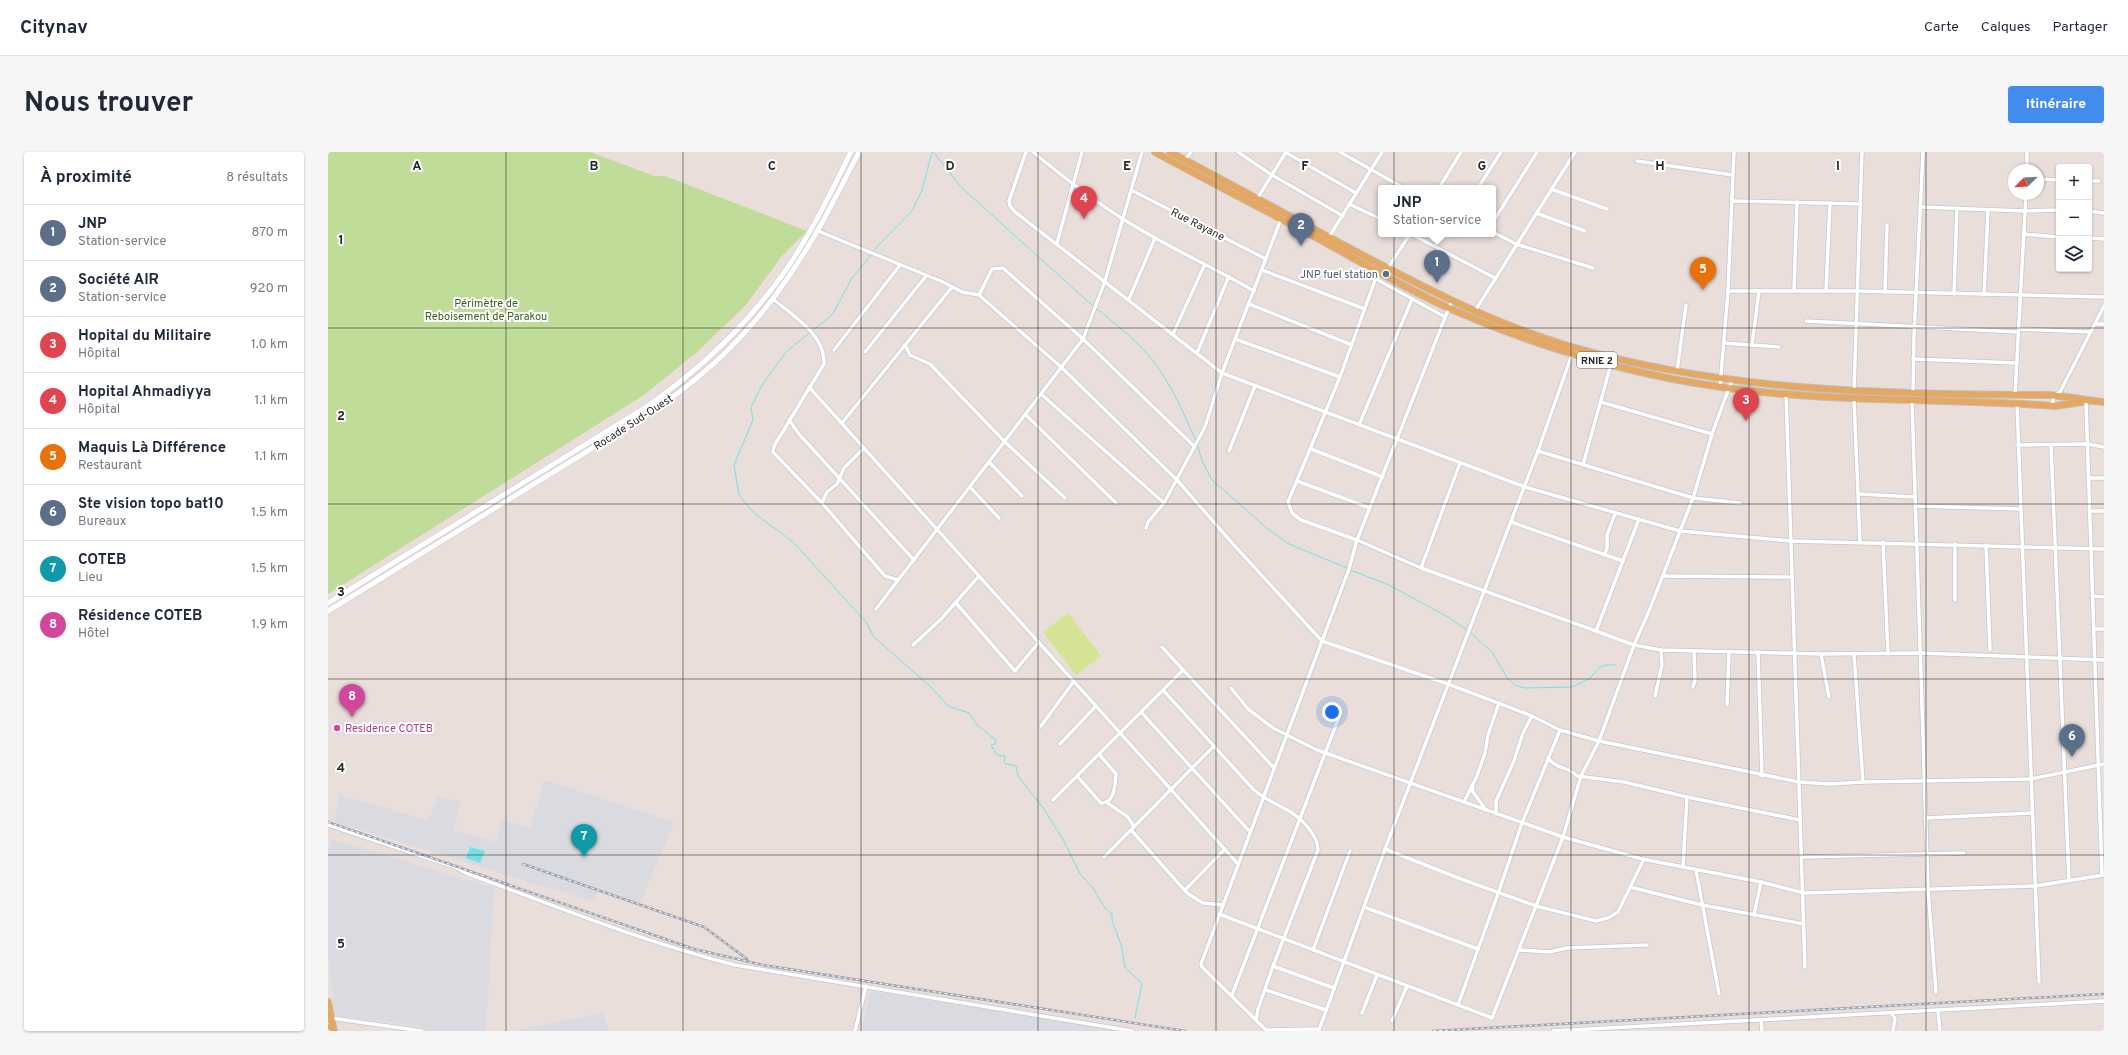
<!DOCTYPE html>
<html lang="fr">
<head>
<meta charset="utf-8">
<style>
  body { margin:0; font-family:Overpass,sans-serif; background:#f6f6f7; color:#1f2937 }
  .controls { position:absolute; right:12px; top:12px; display:grid; overflow:hidden; border-radius:4px; box-shadow:0 1px 3px #0004 }
  .controls button { width:36px; height:36px; display:grid; place-items:center; padding:0; border:0; border-bottom:1px solid #e0e1e3; background:#fff; color:#1f2937; font:20px sans-serif }
  .compass { position:absolute; left:1680px; top:12px; width:36px; height:36px; border-radius:50%; background:#fff; box-shadow:0 1px 3px #0004; rotate:246deg }
  .you { position:absolute; left:1004px; top:560px; width:14px; height:14px; margin:-10px; border:3px solid #fff; border-radius:50%; background:#1a73e8; box-shadow:0 0 0 6px #1a73e833 }
  .badge { display:grid; place-items:center; width:26px; height:26px; border-radius:50%; background:#428ced; color:#fff; font-size:13px; font-weight:700 }
  .pin { position:absolute; translate:-50% -33px; filter:drop-shadow(0 1px 2px #0008) }
  .pin::after { content:''; position:absolute; top:21px; width:14px; height:12px; background:inherit; clip-path:polygon(0 0,100% 0,50% 100%) }
  .popup { position:absolute; left:1050px; top:33px; width:118px; height:52px; box-sizing:border-box; display:grid; place-content:center; border-radius:4px; background:#fff; filter:drop-shadow(0 1px 3px #0005); font-size:13px; white-space:nowrap; color:#747a83 }
  .popup b { font-size:15px; color:#1f2937 }
  .popup::after { content:''; position:absolute; left:50%; top:100%; margin-left:-8px; border:8px solid transparent; border-top-color:#fff }
  .list { margin:0; padding:0; list-style:none }
  h2 { display:flex; justify-content:space-between; align-items:center; height:52px; margin:0; padding:0 16px; font-size:17px }
  h2 small { font-size:13px; font-weight:400; color:#747a83 }
  .list li { display:grid; grid-template-columns:26px 1fr auto; gap:12px; align-items:center; box-sizing:border-box; height:56px; padding:0 16px; border-top:1px solid #e0e1e3 }
  .list b { display:block; font-size:15px; white-space:nowrap }
  .list p { margin:0; font-size:13px; white-space:nowrap; color:#747a83 }
  .list em { font-size:13px; font-style:normal; color:#747a83 }
  .icon { flex:none; width:22px; height:22px; fill:none; stroke:currentColor; stroke-width:2; stroke-linecap:round; stroke-linejoin:round }
  .map { position:relative; flex:none; width:1776px; height:879px; overflow:hidden; border-radius:4px }
  header { display:flex; align-items:center; gap:24px; box-sizing:border-box; height:56px; padding:0 20px; background:#fff; border-bottom:1px solid #e0e1e3 }
  header strong { font-size:19px }
  nav { display:flex; gap:22px; margin-inline-start:auto; font-size:14px }
  .intro { display:flex; align-items:center; justify-content:space-between; box-sizing:border-box; height:96px; padding:0 24px }
  h1 { margin:0; font-size:28px }
  .button { padding:10px 18px; border-radius:4px; background:#428ced; color:#fff; font-size:14px; font-weight:700 }
  main { display:flex; gap:24px; padding:0 24px }
  aside { flex:1; background:#fff; border-radius:4px; box-shadow:0 1px 3px #0004 }
  .map>svg:first-child { display:block }
  .industrial { fill:#dadae1 }
  .green { fill:#c0dc99 }
  .pitch { fill:#d5e395 }
  .water { fill:#72e3e5 }
  .lines { fill:none; stroke-linecap:round; stroke-linejoin:round }
  .stream { stroke:#72e3e5; stroke-width:1 }
  .street-casing { stroke:#c2c8d0; stroke-width:5 }
  .secondary-casing { stroke:#c2c8d0; stroke-width:6 }
  .primary-casing { stroke:#bebebe; stroke-width:8 }
  .street { stroke:#fff; stroke-width:3.5 }
  .secondary { stroke:#fff; stroke-width:5 }
  .primary { stroke:#e6a761; stroke-width:6 }
  .rail-casing { stroke:#9da4b0; stroke-width:2.5 }
  .rail { stroke:#fff; stroke-width:1; stroke-dasharray:3; stroke-linecap:butt }
  .grid { fill:none; stroke:#272727; stroke-width:1; stroke-opacity:0.55 }
  .service-dot { fill:#5c6f8a; stroke:#fff; stroke-width:1.5 }
  .hotel-dot { fill:#d1479c; stroke:#fff; stroke-width:1.5 }
  .labels { text-anchor:middle; stroke-width:4; stroke-linejoin:round; paint-order:stroke }
  .shield { fill:#fff; stroke:#686868; stroke-width:1 }
  .shield-label { font-size:10px; font-weight:bold; fill:#272727 }
  .street-label { font-size:11px; fill:#272727; stroke:#fff }
  .service-label { font-size:11px; fill:#4e5e75; stroke:#fff; text-anchor:end }
  .park-label { font-size:11px; fill:#3a5e1d; stroke:#fff }
  .hotel-label { font-size:11px; fill:#b23c85; stroke:#fff; text-anchor:start }
  .grid-label { font-size:13px; text-anchor:middle; font-weight:bold; fill:#272727; stroke:#fff; stroke-width:4; stroke-linejoin:round; paint-order:stroke }
</style>
</head>
<body>
<header>
<strong>Citynav</strong>
<nav><a>Carte</a><a>Calques</a><a>Partager</a></nav>
</header>
<div class="intro"><h1>Nous trouver</h1><a class="button">Itinéraire</a></div>
<main>
<aside>
<h2>À proximité<small>8 résultats</small></h2>
<ul class="list">
<li><span class="badge" style="background:#5c6f8a">1</span><div><b>JNP</b><p>Station-service</p></div><em>870 m</em></li>
<li><span class="badge" style="background:#5c6f8a">2</span><div><b>Société AIR</b><p>Station-service</p></div><em>920 m</em></li>
<li><span class="badge" style="background:#e0444e">3</span><div><b>Hopital du Militaire</b><p>Hôpital</p></div><em>1.0 km</em></li>
<li><span class="badge" style="background:#e0444e">4</span><div><b>Hopital Ahmadiyya</b><p>Hôpital</p></div><em>1.1 km</em></li>
<li><span class="badge" style="background:#e8710a">5</span><div><b>Maquis Là Différence</b><p>Restaurant</p></div><em>1.1 km</em></li>
<li><span class="badge" style="background:#5c6f8a">6</span><div><b>Ste vision topo bat10</b><p>Bureaux</p></div><em>1.5 km</em></li>
<li><span class="badge" style="background:#0f9aa8">7</span><div><b>COTEB</b><p>Lieu</p></div><em>1.5 km</em></li>
<li><span class="badge" style="background:#d1479c">8</span><div><b>Résidence COTEB</b><p>Hôtel</p></div><em>1.9 km</em></li>
</ul>
</aside>
<div class="map">
<svg width="1776" height="879" viewBox="0 0 1776 879">
  <rect width="100%" height="100%" fill="#e9ded9"/>
  <!-- industrial -->
  <g class="industrial">
    <polygon points="216,628 346,670 312,752 270,737 266,750 7,670 11,643 100,668 111,644 132,650 126,678 168,690 174,668 202,676"/>
    <polygon points="4,687 166,736 158,879 98,879 97,875 7,863 0,803 0,700"/>
    <polygon points="543,839 788,878 788,879 533,879"/>
    <polygon points="274,861 282,879 184,879"/>
  </g>
  <!-- green -->
  <polygon class="green" points="0,0 262,0 326,24 337,24 479,79 454,104 417,154 369,200 316,243 0,442"/>
  <!-- pitch -->
  <polygon class="pitch" points="740,461 773,504 748,523 715,480"/>
  <!-- water -->
  <polygon class="water" points="142,695 157,699 152,711 138,706"/>
  <g class="lines">
    <!-- stream -->
    <g class="stream">
      <polyline points="605,0 634,36 765,154"/>
      <polyline points="544,100 584,59 594,38 604,0"/>
      <polyline points="543,103 524,126 504,163 459,199 434,233 423,255 425,268 406,313 411,343 425,360 465,390 538,470 546,485 604,536 620,554 641,561 649,573 668,588 667,592 663,593 669,603 677,604 676,611 688,614 690,624 716,657 736,689 752,722 765,736 777,756 784,762 784,768 794,796 797,816 814,831 807,866"/>
      <path d="M768,156C788,173 810,189 826,210C844,234 856,262 868,289"/>
      <polyline points="869,292 875,311 884,328 940,377 961,392 1019,416"/>
      <polyline points="1022,418 1059,432 1120,465 1139,478"/>
      <polyline points="1142,480 1164,500 1180,527 1187,533 1196,536 1244,535 1261,527 1272,515 1278,513 1288,513"/>
    </g>
    <defs>
      <g id="street">
        <polyline points="698,0 681,49 682,54 687,60 894,221 1197,335 1352,379 1463,389 1776,397"/>
        <path d="M705,0C734,24 763,47 795,67C837,94 883,114 926,139"/>
        <polyline points="910,0 944,23 1015,64"/>
        <polyline points="957,0 1028,41"/>
        <polyline points="1012,0 1076,36"/>
        <polyline points="857,8 863,0"/>
        <polyline points="1309,9 1405,23"/>
        <polyline points="1699,18 1699,0"/>
        <polyline points="1710,27 1731,28"/>
        <polyline points="1761,29 1771,29"/>
        <polyline points="1111,36 1133,0"/>
        <polyline points="1150,36 1173,0"/>
        <polyline points="1223,37 1279,57"/>
        <polyline points="803,38 938,107"/>
        <polyline points="929,47 958,0"/>
        <polyline points="1404,49 1533,52"/>
        <polyline points="1021,52 1053,67"/>
        <polyline points="1592,55 1697,59 1731,58"/>
        <polyline points="1761,59 1776,61"/>
        <polyline points="1208,61 1257,79"/>
        <polyline points="1165,70 1209,0"/>
        <polyline points="490,79 615,130 634,140 651,143 733,215 849,328 905,392 994,489 1120,532 1204,564 1232,578 1271,589 1471,630 1501,632 1535,630 1703,627 1776,612"/>
        <polyline points="1165,80 1188,92 1265,116"/>
        <polyline points="1083,82 1167,126"/>
        <polyline points="1695,82 1731,85"/>
        <polyline points="1001,85 1054,0"/>
        <polyline points="1761,86 1776,87"/>
        <polyline points="729,91 754,0"/>
        <polyline points="1060,116 1082,82"/>
        <polyline points="934,118 1037,157"/>
        <polyline points="1050,120 1012,225 960,350 964,361 973,368 1029,388 1093,416 1268,479"/>
        <polyline points="1048,127 1117,165"/>
        <polyline points="1400,139 1529,139 1776,145"/>
        <polyline points="1466,139 1469,50"/>
        <polyline points="1498,139 1502,51"/>
        <polyline points="1557,140 1559,73"/>
        <polyline points="1626,142 1629,56"/>
        <polyline points="651,143 664,117 675,116 755,187 866,294"/>
        <polyline points="1656,143 1660,58"/>
        <path d="M445,147C465,164 497,182 496,212L446,294L445,300L494,351L557,424L570,428"/>
        <polyline points="801,147 827,86"/>
        <polyline points="921,152 1024,193"/>
        <polyline points="1147,159 1247,0"/>
        <polyline points="1478,169 1690,180"/>
        <polyline points="1767,172 1776,172"/>
        <polyline points="1691,177 1763,180"/>
        <polyline points="845,182 877,112"/>
        <polyline points="907,187 1012,225"/>
        <polyline points="1396,191 1451,195"/>
        <polyline points="577,193 582,203 602,212 677,290 737,346"/>
        <polyline points="1424,193 1431,139"/>
        <polyline points="506,198 572,113"/>
        <polyline points="537,200 598,124"/>
        <polyline points="869,201 901,124"/>
        <polyline points="1585,207 1689,211"/>
        <polyline points="1349,219 1358,153"/>
        <polyline points="481,235 910,712"/>
        <polyline points="1392,235 1400,139 1406,0"/>
        <polyline points="1526,239 1534,0"/>
        <polyline points="1585,241 1586,183 1595,0"/>
        <polyline points="713,242 836,351"/>
        <polyline points="1458,242 1477,815"/>
        <polyline points="1687,243 1698,42"/>
        <polyline points="1526,247 1532,390"/>
        <polyline points="1584,249 1600,737 1608,840"/>
        <polyline points="1273,250 1384,282"/>
        <polyline points="1758,250 1774,723"/>
        <polyline points="1689,252 1711,830"/>
        <polyline points="1724,253 1726,244 1732,240 1776,154"/>
        <polyline points="698,263 788,351"/>
        <polyline points="461,268 471,282 586,408"/>
        <polyline points="514,271 624,135"/>
        <polyline points="1031,273 1084,147"/>
        <polyline points="1690,293 1759,292 1776,295"/>
        <polyline points="1723,293 1741,728"/>
        <polyline points="983,297 1055,325"/>
        <polyline points="901,299 927,234"/>
        <polyline points="1210,299 1365,346 1412,351"/>
        <polyline points="661,310 694,344"/>
        <polyline points="1255,313 1283,212"/>
        <polyline points="1760,326 1776,326"/>
        <polyline points="969,329 1042,356"/>
        <polyline points="642,335 671,366"/>
        <polyline points="1531,342 1587,345"/>
        <polyline points="494,351 499,340 509,332 516,316 536,296"/>
        <polyline points="1587,354 1693,357"/>
        <polyline points="1761,359 1776,359"/>
        <polyline points="1311,367 1268,479 1306,493 1333,498 1493,502 1592,501 1776,508"/>
        <polyline points="1183,370 1295,409"/>
        <polyline points="818,376 820,370 836,351 877,275 894,221 953,67"/>
        <polyline points="1555,390 1560,502"/>
        <polyline points="1627,392 1627,448"/>
        <polyline points="1658,393 1662,498"/>
        <polyline points="1276,403 1279,397 1279,383 1287,362"/>
        <polyline points="1093,416 1132,311"/>
        <polyline points="1335,424 1464,425"/>
        <polyline points="1764,444 1776,445"/>
        <polyline points="628,451 687,519 711,490"/>
        <polyline points="548,457 755,187 777,129 814,0"/>
        <polyline points="1766,477 1776,477"/>
        <polyline points="585,493 613,467 651,424"/>
        <polyline points="834,495 946,616"/>
        <polyline points="1430,500 1434,624"/>
        <polyline points="1493,502 1501,545"/>
        <polyline points="1526,502 1535,630"/>
        <polyline points="1365,535 1367,528 1366,499"/>
        <polyline points="903,536 920,557 945,576 989,598 1235,685 1314,707 1433,730 1476,741 1707,734 1776,723"/>
        <path d="M835,538L925,637C945,655 964,654 982,678C986,684 990,690 990,698L945,814L930,857L928,868"/>
        <polyline points="1327,544 1334,513 1333,498"/>
        <polyline points="1399,553 1401,500"/>
        <polyline points="813,560 922,680"/>
        <polyline points="713,574 746,529"/>
        <polyline points="732,592 768,554"/>
        <path d="M1220,606C1229,618 1240,614 1249,624L1296,630L1359,645L1472,668"/>
        <path d="M749,624L773,651C787,652 787,632 788,622L771,602"/>
        <polyline points="1144,633 1145,640 1158,658"/>
        <polyline points="725,648 855,518"/>
        <polyline points="778,650 800,665 806,675"/>
        <polyline points="1136,650 1149,624 1157,601 1160,583 1171,551"/>
        <polyline points="1168,662 1168,649 1186,609 1195,581 1204,564"/>
        <polyline points="1597,666 1704,661"/>
        <path d="M0,673L127,715L138,721C227,754 315,790 407,813L804,879"/>
        <polyline points="803,678 859,741 875,751 895,753"/>
        <polyline points="1057,697 1133,727 1208,754 1268,769 1280,766 1290,760 1316,707"/>
        <polyline points="776,705 886,594"/>
        <polyline points="1474,705 1636,701"/>
        <polyline points="1355,715 1359,645"/>
        <polyline points="1368,718 1391,842"/>
        <polyline points="1302,735 1374,753 1476,772"/>
        <polyline points="857,738 897,697"/>
        <polyline points="1036,755 1150,797"/>
        <polyline points="891,762 1164,866 1235,685 1253,624 1271,589 1306,493 1321,459 1365,346 1385,279 1404,228"/>
        <polyline points="1426,763 1433,730"/>
        <polyline points="985,798 1022,699"/>
        <polyline points="1191,798 1221,800 1239,796 1319,793"/>
        <polyline points="945,814 1006,836"/>
        <polyline points="938,838 998,858"/>
        <polyline points="904,843 1013,560"/>
        <polyline points="1130,853 1171,739 1194,671 1232,578"/>
        <polyline points="1610,858 1612,879"/>
        <polyline points="1034,861 1049,823"/>
        <polyline points="1563,861 1567,866 1565,879"/>
        <polyline points="3,866 94,879"/>
        <polyline points="1433,868 1434,879"/>
        <polyline points="1064,869 1079,834"/>
        <polyline points="991,877 938,878 874,815 873,812 1021,417 1029,388 1124,148"/>
        <polyline points="991,878 1057,697 1210,299 1244,202"/>
        <polyline points="527,879 538,834"/>
        <polyline points="1225,879 1776,849"/>
      </g>
      <g id="secondary">
        <path d="M0,451L315,257C368,221 415,177 453,125C481,86 502,42 523,0"/>
        <path d="M0,459L318,263C373,228 422,181 459,127C487,87 509,43 531,0"/>
      </g>
      <g id="primary">
        <path d="M827,0C884,31 943,61 1000,92C1040,114 1080,138 1123,157C1208,194 1300,222 1393,235C1504,251 1616,246 1727,254L1754,250"/>
        <path d="M842,0C902,32 961,64 1021,96C1091,133 1161,170 1237,193C1395,240 1554,242 1717,243C1737,243 1756,249 1776,250"/>
        <polyline points="0,850 6,879"/>
        <polyline points="0,876 1,879"/>
      </g>
    </defs>
    <!-- street casing -->
    <use href="#street" class="street-casing"/>
    <!-- secondary casing -->
    <use href="#secondary" class="secondary-casing"/>
    <!-- primary casing -->
    <use href="#primary" class="primary-casing"/>
    <!-- street -->
    <use href="#street" class="street"/>
    <!-- secondary -->
    <use href="#secondary" class="secondary"/>
    <!-- primary -->
    <use href="#primary" class="primary"/>
    <defs>
      <g id="rail">
        <polyline points="0,670 366,797 435,813 857,879"/>
        <polyline points="195,712 376,775 419,807"/>
        <polyline points="1105,879 1776,842"/>
      </g>
    </defs>
    <!-- rail casing -->
    <use href="#rail" class="rail-casing"/>
    <!-- rail -->
    <use href="#rail" class="rail"/>
  </g>
  <!-- grid -->
  <path class="grid" d="M178,0V879M355,0V879M533,0V879M710,0V879M888,0V879M1066,0V879M1243,0V879M1421,0V879M1598,0V879M0,176H1776M0,352H1776M0,527H1776M0,703H1776"/>
  <!-- markers -->
  <circle class="service-dot" cx="1058" cy="122" r="4"/>
  <circle class="hotel-dot" cx="9" cy="576" r="4"/>
  <g class="labels">
    <!-- shield labels -->
    <rect class="shield" x="1249" y="200" width="40" height="16" rx="3"/>
    <g class="shield-label">
      <text x="1269" y="212">RNIE 2</text>
    </g>
    <!-- street labels -->
    <g class="street-label">
      <text transform="translate(870 72) rotate(27)" y="4">Rue Rayane</text>
      <text transform="translate(305 270) rotate(-33)" y="4">Rocade Sud-Ouest</text>
    </g>
    <!-- service labels -->
    <g class="service-label">
      <text x="1050" y="126">JNP fuel station</text>
    </g>
    <!-- park labels -->
    <g class="park-label">
      <text x="158" y="155">Périmètre de<tspan x="158" dy="13">Reboisement de Parakou</tspan></text>
    </g>
    <!-- hotel labels -->
    <g class="hotel-label">
      <text x="17" y="580">Residence COTEB</text>
    </g>
  </g>
  <g class="grid-label">
    <text x="89" y="18">A</text>
    <text x="266" y="18">B</text>
    <text x="444" y="18">C</text>
    <text x="622" y="18">D</text>
    <text x="799" y="18">E</text>
    <text x="977" y="18">F</text>
    <text x="1154" y="18">G</text>
    <text x="1332" y="18">H</text>
    <text x="1510" y="18">I</text>
    <text x="13" y="92">1</text>
    <text x="13" y="268">2</text>
    <text x="13" y="444">3</text>
    <text x="13" y="620">4</text>
    <text x="13" y="796">5</text>
  </g>
</svg>
<div class="controls">
<button>+</button>
<button>−</button>
<button><svg class="icon" aria-label="layers" viewBox="0 0 24 24"><path d="M12 4l9 5-9 5-9-5zM3 14l9 5 9-5"/></svg></button>
</div>
<svg class="compass" viewBox="-18 -18 36 36"><path d="M0-13l5 13h-10z" fill="#e53935"/><path d="M0 13l5-13h-10z" fill="#747a83"/></svg>
<div class="you"></div>
<div class="pin badge" style="left:1109px;top:131px;background:#5c6f8a">1</div>
<div class="popup"><b>JNP</b>Station-service</div>
<div class="pin badge" style="left:973px;top:94px;background:#5c6f8a">2</div>
<div class="pin badge" style="left:1418px;top:269px;background:#e0444e">3</div>
<div class="pin badge" style="left:756px;top:67px;background:#e0444e">4</div>
<div class="pin badge" style="left:1375px;top:138px;background:#e8710a">5</div>
<div class="pin badge" style="left:1744px;top:605px;background:#5c6f8a">6</div>
<div class="pin badge" style="left:256px;top:705px;background:#0f9aa8">7</div>
<div class="pin badge" style="left:24px;top:565px;background:#d1479c">8</div>
</div>
</main>
</body>
</html>
